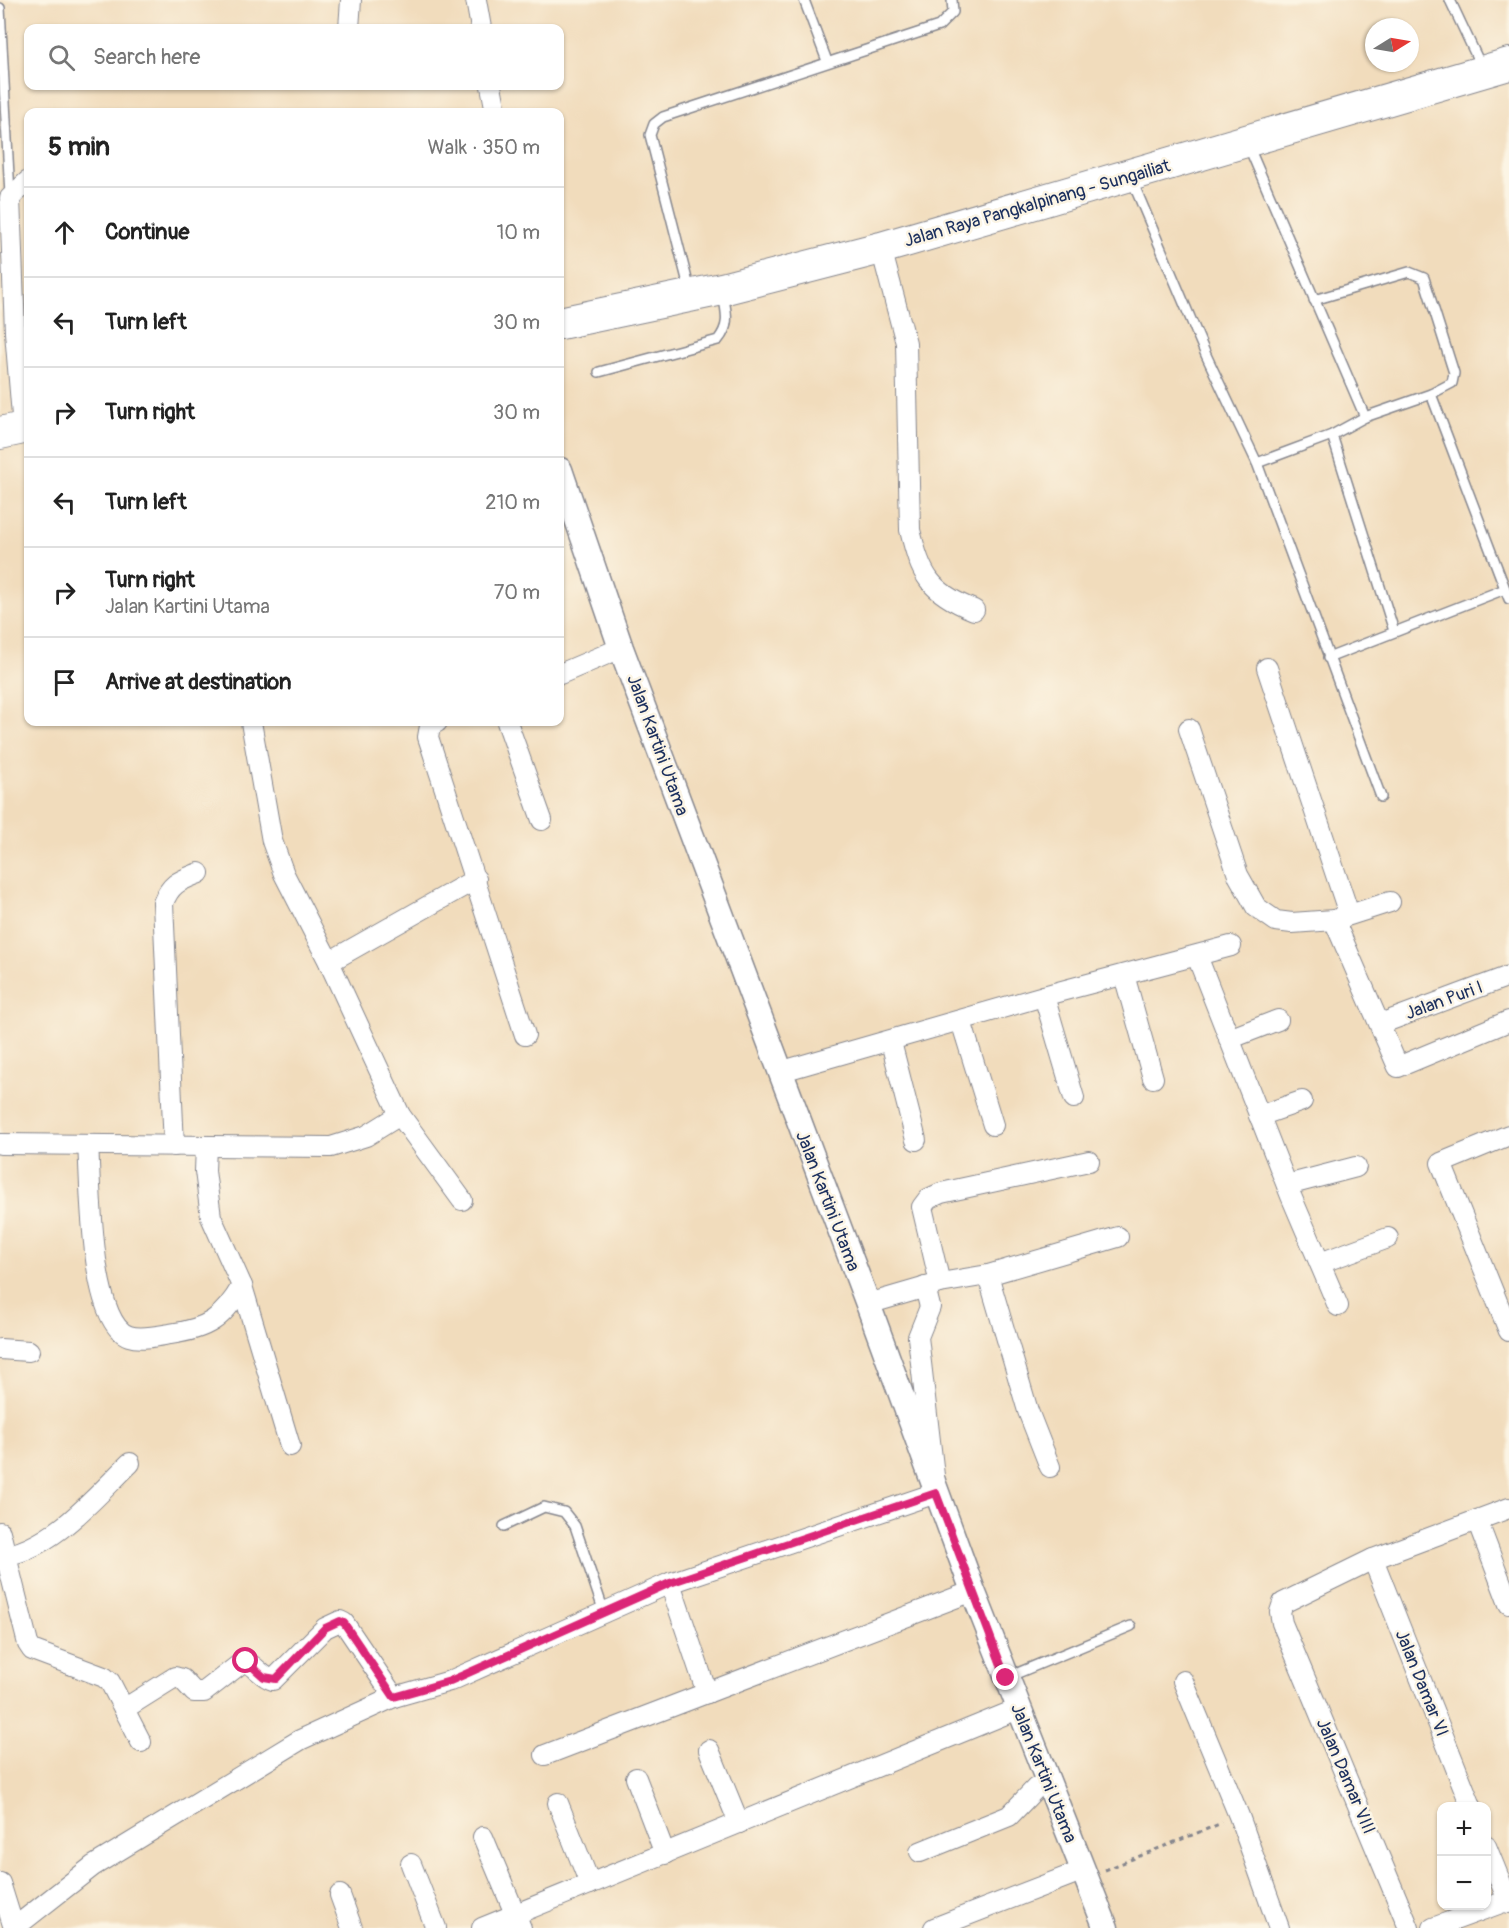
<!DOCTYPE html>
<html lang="en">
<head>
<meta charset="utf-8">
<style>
  body { margin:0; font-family:Pangolin,sans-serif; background:#f2f2f2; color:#222 }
  .controls { position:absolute; right:18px; bottom:18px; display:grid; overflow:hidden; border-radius:12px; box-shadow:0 2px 4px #0004 }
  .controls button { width:54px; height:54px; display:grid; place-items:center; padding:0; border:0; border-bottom:2px solid #e0e0e0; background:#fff; color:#222; font:30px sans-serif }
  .compass { position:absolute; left:1365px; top:18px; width:54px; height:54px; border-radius:50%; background:#fff; box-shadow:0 2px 4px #0004; rotate:79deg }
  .stop { position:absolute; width:18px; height:18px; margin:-14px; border:4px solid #db2777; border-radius:50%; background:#fff }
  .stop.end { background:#db2777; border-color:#fff; box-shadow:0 2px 6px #0008 }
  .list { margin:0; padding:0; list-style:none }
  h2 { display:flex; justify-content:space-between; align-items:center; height:78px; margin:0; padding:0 24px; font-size:26px }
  h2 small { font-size:20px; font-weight:400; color:#767676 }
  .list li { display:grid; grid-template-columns:39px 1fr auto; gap:18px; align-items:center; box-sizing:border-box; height:90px; padding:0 24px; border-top:2px solid #e0e0e0 }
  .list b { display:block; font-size:22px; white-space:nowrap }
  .list p { margin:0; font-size:20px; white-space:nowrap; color:#767676 }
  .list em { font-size:20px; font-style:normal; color:#767676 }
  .icon { flex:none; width:33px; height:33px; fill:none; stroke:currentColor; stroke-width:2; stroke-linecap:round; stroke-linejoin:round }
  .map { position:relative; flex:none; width:1509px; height:1928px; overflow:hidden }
  .search { position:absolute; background:#fff; box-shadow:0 2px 4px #0004; left:24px; top:24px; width:540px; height:66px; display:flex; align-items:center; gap:15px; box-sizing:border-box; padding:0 21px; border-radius:12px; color:#767676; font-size:22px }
  .panel { position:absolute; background:#fff; box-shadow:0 2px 4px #0004; left:24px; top:108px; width:540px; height:618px; border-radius:12px }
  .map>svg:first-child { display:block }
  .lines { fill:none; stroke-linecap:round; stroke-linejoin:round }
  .service-casing { stroke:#86868d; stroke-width:12 }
  .minor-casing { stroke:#86868d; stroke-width:22 }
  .tertiary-casing { stroke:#86868d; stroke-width:27 }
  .trunk-casing { stroke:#86868d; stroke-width:34 }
  .path { stroke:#86868d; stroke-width:3; stroke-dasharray:4.5 4.5; stroke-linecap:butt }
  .service { stroke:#fff; stroke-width:9 }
  .minor { stroke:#fff; stroke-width:20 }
  .tertiary { stroke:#fff; stroke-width:24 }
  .trunk { stroke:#fff; stroke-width:32 }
  .route { stroke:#db2777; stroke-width:8 }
  .labels { text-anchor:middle; stroke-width:5; stroke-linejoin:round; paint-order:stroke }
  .street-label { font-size:18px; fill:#1b2f5e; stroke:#fcf5e5 }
</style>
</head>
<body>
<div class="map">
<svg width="1509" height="1928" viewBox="0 0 1509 1928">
  <rect width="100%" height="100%" fill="#fcf5e5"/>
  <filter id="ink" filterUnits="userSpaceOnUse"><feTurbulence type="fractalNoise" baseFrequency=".0167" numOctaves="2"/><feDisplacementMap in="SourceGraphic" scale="12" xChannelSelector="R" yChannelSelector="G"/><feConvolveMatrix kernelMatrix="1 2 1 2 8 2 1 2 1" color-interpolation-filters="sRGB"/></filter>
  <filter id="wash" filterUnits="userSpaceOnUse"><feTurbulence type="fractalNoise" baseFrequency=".008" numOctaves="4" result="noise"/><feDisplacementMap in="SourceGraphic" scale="24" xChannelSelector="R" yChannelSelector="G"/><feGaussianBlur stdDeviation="1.35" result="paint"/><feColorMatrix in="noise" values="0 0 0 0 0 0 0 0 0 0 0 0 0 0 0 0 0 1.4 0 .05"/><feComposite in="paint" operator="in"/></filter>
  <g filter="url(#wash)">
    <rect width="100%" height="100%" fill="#f1dcbc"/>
  </g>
  <g filter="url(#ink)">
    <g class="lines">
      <defs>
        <g id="service">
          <polyline points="804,0 827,61"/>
          <polyline points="1450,0 1481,66"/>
          <polyline points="0,8 10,195"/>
          <polyline points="1131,178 1206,355 1257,463 1332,435 1365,417 1248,145"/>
          <polyline points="690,291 650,135 654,124 663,117 939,26 953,12 952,0"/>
          <polyline points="1314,300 1409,272 1424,278 1454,373 1452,383 1431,394 1365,417"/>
          <path d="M599,372L718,340C731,324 726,312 723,294"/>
          <polyline points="1431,394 1509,599"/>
          <polyline points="1332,435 1394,631"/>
          <polyline points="1257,463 1381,797"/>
          <polyline points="1328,658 1505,589"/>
          <polyline points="504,1526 544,1507 564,1512 575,1526 604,1612"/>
          <polyline points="1008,1677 1131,1626"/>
        </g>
        <g id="minor">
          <polyline points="476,0 481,28"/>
          <polyline points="349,28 351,0"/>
          <polyline points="491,86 496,112"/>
          <path d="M881,248L906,343L910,530C921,575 929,592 974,610"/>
          <polyline points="23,428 15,332 10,198 28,181"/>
          <polyline points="1267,668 1349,914"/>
          <polyline points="560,674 621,648"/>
          <polyline points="251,722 272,841 284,874 329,962 400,1115 462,1200"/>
          <polyline points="437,722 430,726 428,737 525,1035"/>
          <polyline points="507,722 542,820"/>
          <polyline points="1189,729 1238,875 1256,907 1276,921 1292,923 1334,920 1390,902"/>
          <polyline points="1334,920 1398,1067 1509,1021"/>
          <polyline points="1197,956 1291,1196 1338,1306"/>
          <polyline points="329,962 476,879"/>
          <polyline points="1124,975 1153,1078"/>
          <polyline points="1044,996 1074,1098"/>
          <polyline points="961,1021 993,1125"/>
          <polyline points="1380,1024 1509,976"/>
          <polyline points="1229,1039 1278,1020"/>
          <polyline points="891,1042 916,1140"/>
          <polyline points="779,1072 1054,993 1231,946"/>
          <polyline points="1259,1116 1302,1101"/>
          <polyline points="1509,1135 1441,1163 1509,1331"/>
          <polyline points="0,1144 331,1147 366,1136 400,1115"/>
          <path d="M88,1145C91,1181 89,1323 129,1336C141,1340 158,1336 170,1334C207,1329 223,1319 242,1286"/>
          <path d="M174,1146L163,903C171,883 179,881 199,873"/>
          <polyline points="206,1146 205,1171 211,1217 242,1286 290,1446"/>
          <polyline points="1287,1185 1356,1167"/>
          <polyline points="1320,1263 1388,1238"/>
          <polyline points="988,1275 1028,1411 1050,1467"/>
          <polyline points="940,1283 988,1275 1118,1237"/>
          <polyline points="868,1304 940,1283 922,1207 928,1199 941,1193 1089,1161"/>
          <polyline points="0,1349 29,1351"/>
          <polyline points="1477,1520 1509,1604"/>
          <polyline points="0,1532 28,1644 32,1650 104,1677 110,1682 141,1742"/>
          <path d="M0,1556C50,1552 96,1496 130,1463"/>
          <polyline points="1373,1559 1471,1806"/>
          <polyline points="670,1583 707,1693"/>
          <polyline points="1183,1681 1239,1816 1279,1928"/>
          <path d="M124,1709L175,1677L182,1679L194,1692H204L244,1661C255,1664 261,1677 273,1680L325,1628L340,1621L344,1623L394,1697"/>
          <polyline points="709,1750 739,1823"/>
          <polyline points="545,1755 973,1591"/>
          <polyline points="636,1778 665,1854"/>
          <polyline points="558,1803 590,1884"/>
          <polyline points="483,1837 521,1928"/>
          <polyline points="1486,1846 1509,1903"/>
          <polyline points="920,1852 1009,1816 1036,1788 1047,1782"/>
          <polyline points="411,1864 436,1928"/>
          <polyline points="0,1883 14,1928"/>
          <polyline points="340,1895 352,1928"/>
          <polyline points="14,1928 93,1866 300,1740 394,1697 450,1681 670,1583 936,1493 918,1337 930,1307 925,1287"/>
          <polyline points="482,1928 1018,1709"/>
          <polyline points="934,1928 1084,1870"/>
          <polyline points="1409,1928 1282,1623 1280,1612 1283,1603 1373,1559 1509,1508"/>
          <polyline points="1433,1928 1509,1900"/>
        </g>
        <polyline id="tertiary" points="560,470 621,648 868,1304 973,1591 1106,1928"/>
        <g id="trunk">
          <polyline points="560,323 722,289 881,248 1509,64"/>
          <polyline points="0,433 28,427"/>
        </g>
      </defs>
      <!-- service casing -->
      <use href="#service" class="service-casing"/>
      <!-- minor casing -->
      <use href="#minor" class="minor-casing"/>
      <!-- tertiary casing -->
      <use href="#tertiary" class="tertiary-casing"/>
      <!-- trunk casing -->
      <use href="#trunk" class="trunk-casing"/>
      <!-- path -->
      <polyline class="path" points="1105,1870 1222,1823"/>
      <!-- service -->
      <use href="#service" class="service"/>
      <!-- minor -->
      <use href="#minor" class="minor"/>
      <!-- tertiary -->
      <use href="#tertiary" class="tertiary"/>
      <!-- trunk -->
      <use href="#trunk" class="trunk"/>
    </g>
  </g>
  <g class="lines" filter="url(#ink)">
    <!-- route -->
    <polyline class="route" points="246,1661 264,1677 276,1679 325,1628 340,1621 344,1623 394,1697 450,1681 670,1583 936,1493 1006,1678"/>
  </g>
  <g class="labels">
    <!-- street labels -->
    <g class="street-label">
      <text transform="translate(1037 203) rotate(-16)" y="6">Jalan Raya Pangkalpinang - Sungailiat</text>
      <text transform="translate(658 745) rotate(70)" y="6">Jalan Kartini Utama</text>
      <text transform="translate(1444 1000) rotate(-20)" y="6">Jalan Puri I</text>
      <text transform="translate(828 1201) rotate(69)" y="6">Jalan Kartini Utama</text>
      <text transform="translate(1422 1683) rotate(68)" y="6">Jalan Damar VI</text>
      <text transform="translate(1044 1773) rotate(68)" y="6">Jalan Kartini Utama</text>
      <text transform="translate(1346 1776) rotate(67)" y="6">Jalan Damar VIII</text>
    </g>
  </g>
</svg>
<div class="controls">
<button>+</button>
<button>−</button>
</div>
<svg class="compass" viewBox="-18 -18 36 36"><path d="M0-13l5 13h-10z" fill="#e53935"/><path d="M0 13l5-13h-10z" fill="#767676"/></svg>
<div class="stop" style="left:246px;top:1661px"></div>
<div class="stop end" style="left:1006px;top:1678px"></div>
<div class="search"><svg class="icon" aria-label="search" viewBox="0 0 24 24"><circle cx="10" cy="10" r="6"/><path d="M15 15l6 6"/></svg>Search here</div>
<section class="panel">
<h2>5 min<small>Walk · 350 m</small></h2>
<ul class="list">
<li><svg class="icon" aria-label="ahead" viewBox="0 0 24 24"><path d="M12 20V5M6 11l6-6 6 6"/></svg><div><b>Continue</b></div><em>10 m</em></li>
<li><svg class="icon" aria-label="left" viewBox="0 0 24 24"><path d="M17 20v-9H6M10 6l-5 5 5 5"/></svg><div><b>Turn left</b></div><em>30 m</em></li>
<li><svg class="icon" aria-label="right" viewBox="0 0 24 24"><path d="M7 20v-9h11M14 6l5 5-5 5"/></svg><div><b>Turn right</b></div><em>30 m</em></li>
<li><svg class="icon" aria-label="left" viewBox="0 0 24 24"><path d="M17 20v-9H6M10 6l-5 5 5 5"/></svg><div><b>Turn left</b></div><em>210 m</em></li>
<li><svg class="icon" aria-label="right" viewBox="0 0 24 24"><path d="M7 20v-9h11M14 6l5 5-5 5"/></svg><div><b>Turn right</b><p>Jalan Kartini Utama</p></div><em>70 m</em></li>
<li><svg class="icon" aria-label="arrive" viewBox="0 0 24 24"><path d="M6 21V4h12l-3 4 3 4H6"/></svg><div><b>Arrive at destination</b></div></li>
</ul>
</section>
</div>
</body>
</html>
